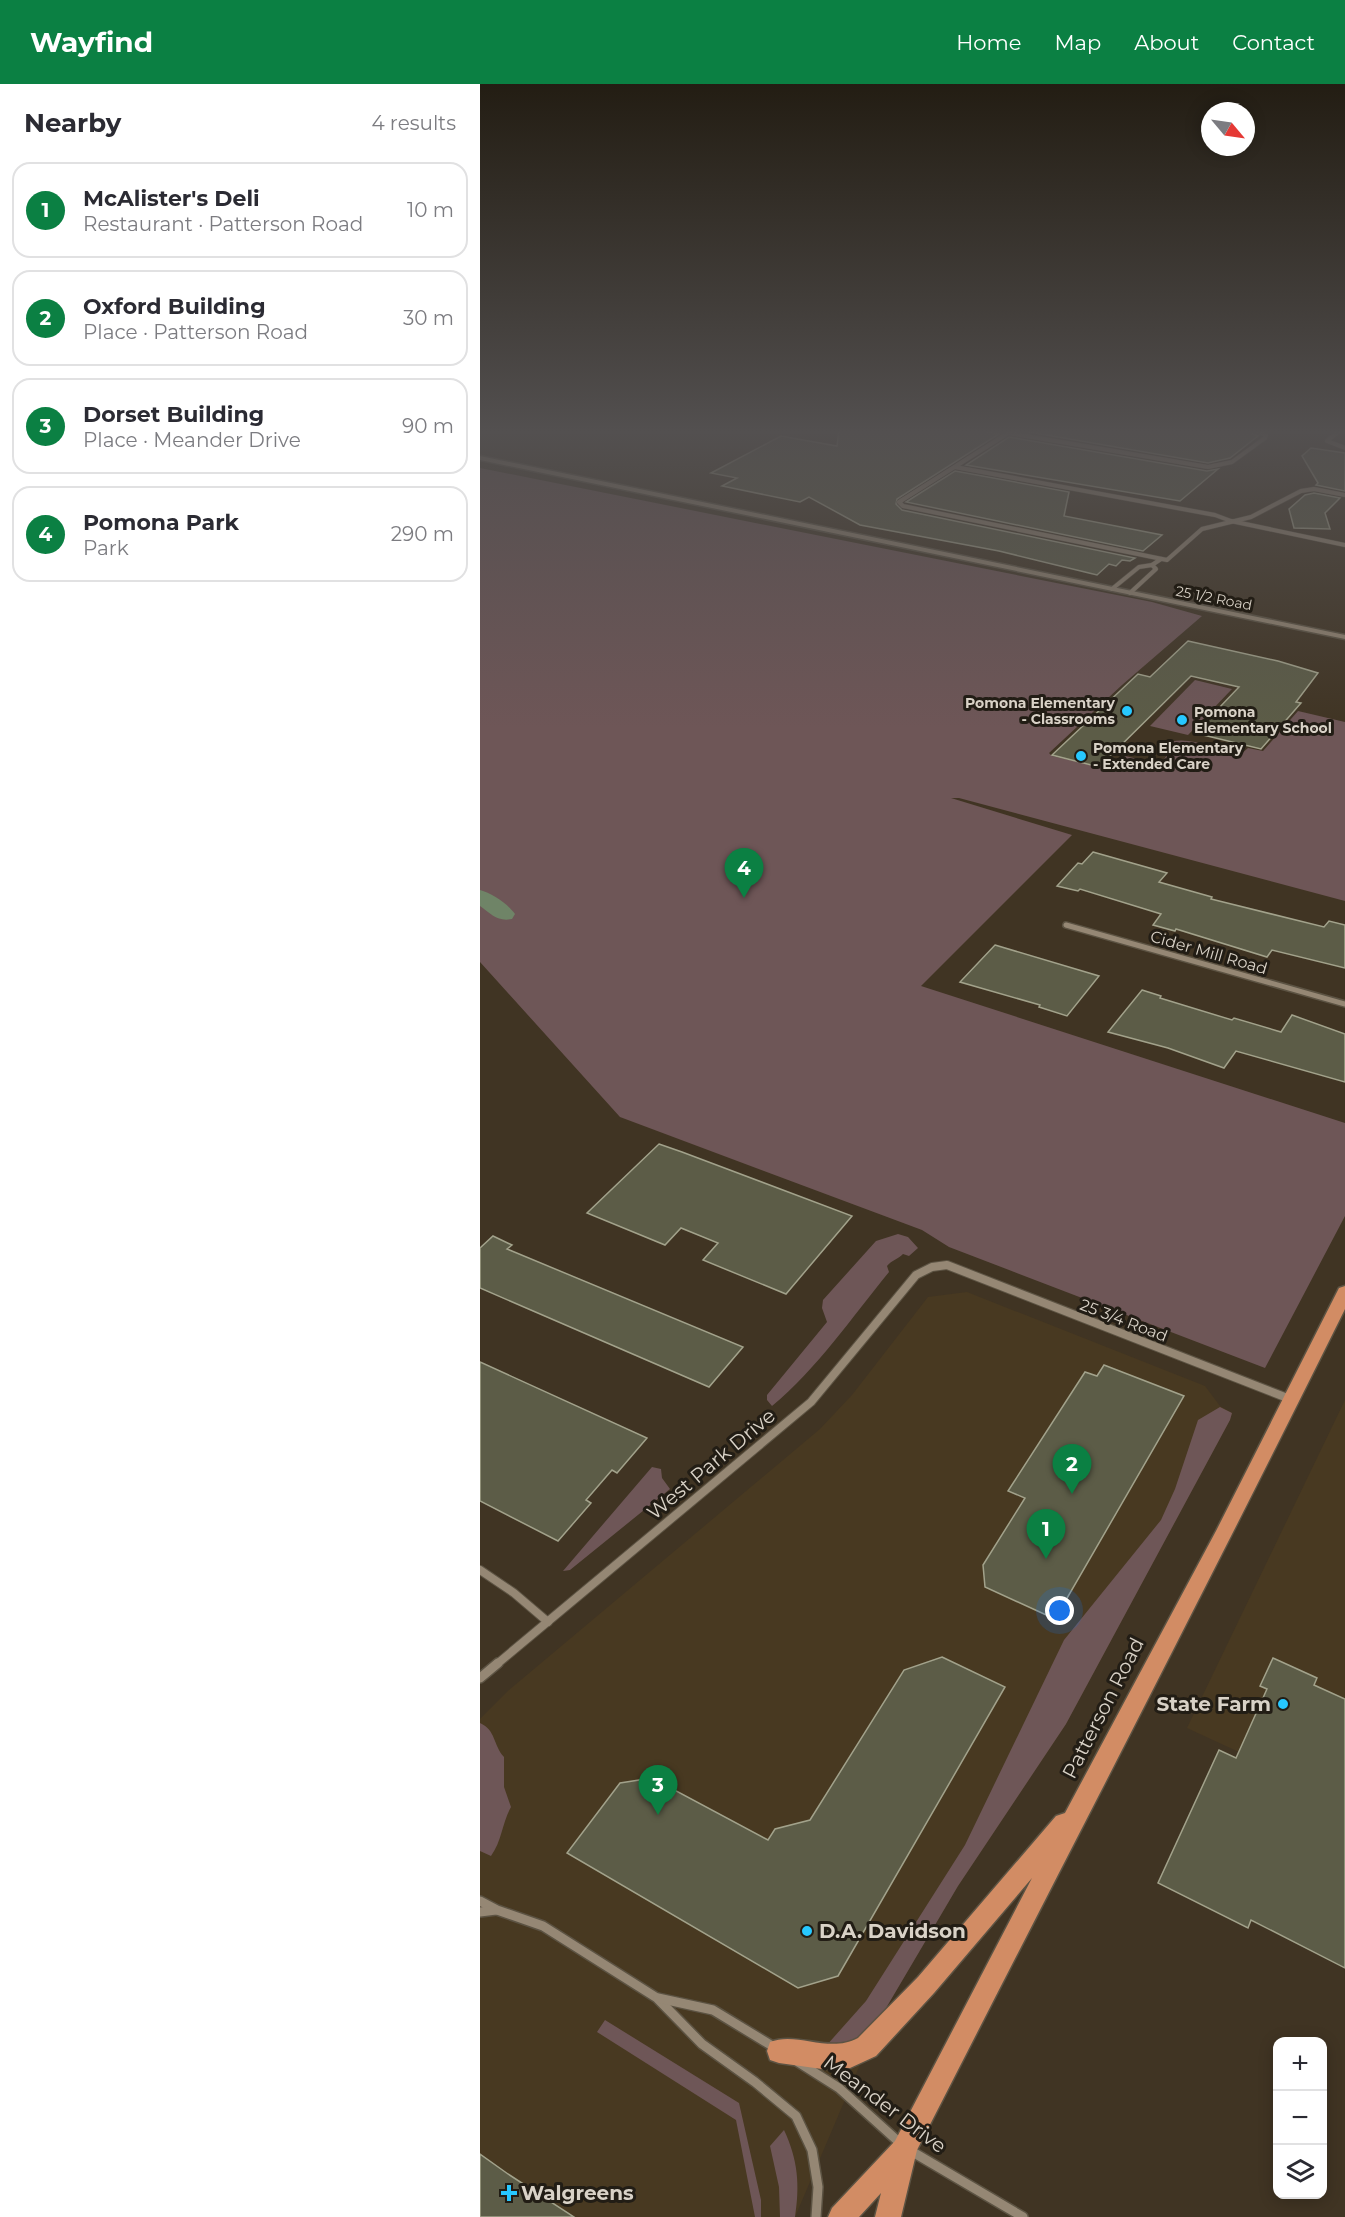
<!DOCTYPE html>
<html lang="en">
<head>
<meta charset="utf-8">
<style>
  body { margin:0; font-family:Montserrat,sans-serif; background:#f7f7f7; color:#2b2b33 }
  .controls { position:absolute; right:18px; bottom:18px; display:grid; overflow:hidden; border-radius:12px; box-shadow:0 3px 15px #0003 }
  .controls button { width:54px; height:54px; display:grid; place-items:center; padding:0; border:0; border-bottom:2px solid #e1e1e2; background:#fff; color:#2b2b33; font:30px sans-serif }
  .compass { position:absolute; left:721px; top:18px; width:54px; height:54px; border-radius:50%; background:#fff; box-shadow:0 3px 15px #0003; rotate:119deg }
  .you { position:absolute; left:580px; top:1527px; width:21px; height:21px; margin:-15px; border:4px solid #fff; border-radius:50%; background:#1a73e8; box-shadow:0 0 0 9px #1a73e833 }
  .badge { display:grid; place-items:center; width:39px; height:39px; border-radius:50%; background:#0b8043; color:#fff; font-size:20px; font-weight:700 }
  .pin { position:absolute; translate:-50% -50px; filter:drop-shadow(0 2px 3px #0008) }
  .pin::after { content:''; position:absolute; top:32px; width:21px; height:18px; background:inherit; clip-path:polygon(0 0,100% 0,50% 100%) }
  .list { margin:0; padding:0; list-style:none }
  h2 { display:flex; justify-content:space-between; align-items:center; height:78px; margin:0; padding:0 24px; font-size:26px }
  h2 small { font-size:20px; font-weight:400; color:#7c7c81 }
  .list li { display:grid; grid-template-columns:39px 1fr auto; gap:18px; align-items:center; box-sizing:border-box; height:96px; margin:0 12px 12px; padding:0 12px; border:2px solid #e1e1e2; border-radius:18px }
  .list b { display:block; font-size:22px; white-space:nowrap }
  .list p { margin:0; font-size:20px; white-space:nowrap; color:#7c7c81 }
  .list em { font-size:20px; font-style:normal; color:#7c7c81 }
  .icon { flex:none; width:33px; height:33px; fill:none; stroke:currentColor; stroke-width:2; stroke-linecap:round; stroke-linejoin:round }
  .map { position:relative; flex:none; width:865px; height:2133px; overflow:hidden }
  header { display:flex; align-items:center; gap:36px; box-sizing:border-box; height:84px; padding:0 30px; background:#0b8043; color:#fff }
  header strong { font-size:28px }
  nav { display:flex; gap:33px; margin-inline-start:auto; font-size:21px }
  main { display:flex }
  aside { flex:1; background:#fff }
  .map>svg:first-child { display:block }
  .built { fill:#483921 }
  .green { fill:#6e5657 }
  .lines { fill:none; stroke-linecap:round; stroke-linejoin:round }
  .canal { fill:#6f8467; fill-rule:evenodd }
  .building { fill:#5c5c47; stroke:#a2a28b; stroke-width:1.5 }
  .street-far3-casing { stroke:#5c5343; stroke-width:5 }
  .street-far2-casing { stroke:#5c5343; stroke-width:8 }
  .street-far1-casing { stroke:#5c5343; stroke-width:10 }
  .street-casing { stroke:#5c5343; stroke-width:12 }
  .secondary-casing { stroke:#5c5343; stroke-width:3 }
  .primary-casing { stroke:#5c5343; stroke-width:3 }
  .street-far3 { stroke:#958774; stroke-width:4 }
  .street-far2 { stroke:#958774; stroke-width:5 }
  .street-far1 { stroke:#958774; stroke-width:8 }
  .street { stroke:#958774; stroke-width:9 }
  .secondary { fill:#958774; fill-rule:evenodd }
  .primary { fill:#d28c64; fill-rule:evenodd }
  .poi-dot { fill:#27c8ff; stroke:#221d15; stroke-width:2 }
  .labels { text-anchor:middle; stroke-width:6; stroke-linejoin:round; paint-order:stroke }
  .far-street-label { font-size:14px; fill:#d9d2c7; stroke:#221d15 }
  .far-poi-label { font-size:14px; font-weight:bold; fill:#d9d2c7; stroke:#221d15; text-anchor:start }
  .street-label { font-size:16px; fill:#d9d2c7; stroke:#221d15 }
  .near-street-label { font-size:20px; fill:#d9d2c7; stroke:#221d15 }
  .near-poi-label { font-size:20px; font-weight:bold; fill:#d9d2c7; stroke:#221d15; text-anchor:start }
</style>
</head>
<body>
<header>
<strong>Wayfind</strong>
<nav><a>Home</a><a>Map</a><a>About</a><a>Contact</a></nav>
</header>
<main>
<aside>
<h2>Nearby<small>4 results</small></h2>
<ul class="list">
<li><span class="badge">1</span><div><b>McAlister's Deli</b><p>Restaurant · Patterson Road</p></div><em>10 m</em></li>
<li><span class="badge">2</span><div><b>Oxford Building</b><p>Place · Patterson Road</p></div><em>30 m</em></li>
<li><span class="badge">3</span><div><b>Dorset Building</b><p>Place · Meander Drive</p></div><em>90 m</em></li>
<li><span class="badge">4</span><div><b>Pomona Park</b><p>Park</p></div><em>290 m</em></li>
</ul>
</aside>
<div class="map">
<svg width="865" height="2133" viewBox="0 0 865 2133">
  <rect width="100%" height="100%" fill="#403423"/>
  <!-- built -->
  <g class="built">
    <polygon points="487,1208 725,1302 740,1322 752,1329 750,1336 586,1640 478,1802 399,1936 315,2133 0,2133 0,1635 29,1606 340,1345 372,1311 448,1213"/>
    <polygon points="865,1316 865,1717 707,1644"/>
  </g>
  <!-- green -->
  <g class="green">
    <path d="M0,384L672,518L722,532L642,601L569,669L572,672L620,683L629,674L641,676L645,672L680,680L688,670L681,661C708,649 729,664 754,672L760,671L768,664L783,667L818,627L865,638V817L479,714H471L592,751L441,902L865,1039V1132L785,1284L469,1163L442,1146L140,1033L0,878Z"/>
    <polygon points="715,596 752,605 708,651 670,642"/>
    <path d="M418,1150L428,1153L438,1164L429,1172L423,1170C418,1175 412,1176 407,1182L409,1188C372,1233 337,1285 292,1322L287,1316V1311L347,1238L342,1224L343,1216L396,1157Z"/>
    <polygon points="740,1323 752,1329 750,1336 586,1640 478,1802 399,1936 378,1955 368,1960 346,1962 386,1917 485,1761 584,1556 681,1436 695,1405 718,1336"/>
    <polygon points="172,1383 181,1385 182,1394 190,1405 90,1486 83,1487"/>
    <path d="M0,1639C16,1646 13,1661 24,1673V1703L31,1723C22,1739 22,1757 11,1772L0,1767Z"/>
    <polygon points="125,1936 259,2019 281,2116 281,2133 275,2133 256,2036 117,1948"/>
    <path d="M304,2046C318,2076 320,2101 315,2133H300L299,2103L290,2062Z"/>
  </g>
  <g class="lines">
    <!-- canal -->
    <path class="canal" d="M0,806C12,809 28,820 35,830L32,835C18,838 11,830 0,822Z"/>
  </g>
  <!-- building -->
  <g class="building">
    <polygon points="359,346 495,346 519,350 417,415 416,420 422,426 655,474 650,477 642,476 636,482 629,480 617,491 609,489 519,467 380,441 329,413 320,418 242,402 257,394 231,389 301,352 357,362"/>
    <polygon points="554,346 770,346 771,349 778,352 750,374 728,379 549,348"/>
    <polygon points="529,353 727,387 738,385 700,417 486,381"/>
    <polygon points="831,364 865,369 865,407 836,401 838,399 822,372"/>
    <polygon points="475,387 589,408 584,432 682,451 663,467 426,418"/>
    <polygon points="834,409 860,414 845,429 850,445 814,444 809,425 825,411"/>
    <polygon points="708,557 798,577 838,589 816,618 821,619 781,665 715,649 759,603 711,592 619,683 572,671 658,590 670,593"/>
    <polygon points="613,768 687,789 679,798 732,813 731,815 844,843 849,837 865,841 865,884 792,866 787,873 696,845 695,847 673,841 681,830 600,805 598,807 577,802 598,779 602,780"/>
    <polygon points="515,861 619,892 587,932 559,923 560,921 480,898"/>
    <polygon points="662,906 681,912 680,914 752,936 754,934 801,948 812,931 865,950 865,998 756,967 744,984 688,964 628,948"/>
    <polygon points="179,1060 202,1068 372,1132 306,1210 223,1176 238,1159 201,1144 185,1161 107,1129"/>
    <polygon points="13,1152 32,1161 27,1165 263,1263 229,1303 0,1204 0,1164"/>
    <polygon points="0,1278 167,1354 137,1389 132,1386 106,1416 111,1419 78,1457 0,1417"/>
    <polygon points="624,1281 704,1312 575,1535 505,1503 503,1481 545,1414 528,1407 605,1288 617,1292"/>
    <polygon points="462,1573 525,1603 358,1892 318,1904 87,1769 140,1699 172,1694 288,1756 295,1745 330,1736 424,1586"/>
    <polygon points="793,1574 837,1594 834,1601 865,1615 865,1884 771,1836 768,1844 678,1799 739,1666 756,1674 787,1605 780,1602"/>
    <polygon points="0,2070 28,2090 94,2133 0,2133"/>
  </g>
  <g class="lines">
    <defs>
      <g id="street-far3">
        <polyline points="533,346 419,418 423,422 687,476 722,445 771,433 821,407 834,405 865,411"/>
        <polyline points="860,346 847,357 865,364"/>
        <polyline points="529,349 728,383 752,378 785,354 786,351 774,346"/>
        <polyline points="475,383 735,431 751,437 865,461"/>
        <polyline points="632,505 659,483 672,481 681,475"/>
        <polyline points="650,509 676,485 672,481"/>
      </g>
      <polyline id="street-far2" points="586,841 865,920"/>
      <g id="street-far1">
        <polyline points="0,1486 34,1509 68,1538"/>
        <polyline points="17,1580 331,1318 436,1191 452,1183 467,1181 810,1315"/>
      </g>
      <g id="street">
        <polyline points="0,1594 18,1579"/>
        <polyline points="0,1817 17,1826 63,1842 177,1914 222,1960 275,1998 316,2032 332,2066 338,2103 336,2133"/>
        <polyline points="0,1828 16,1826"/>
        <polyline points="178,1914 233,1926 294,1963"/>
        <polyline points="318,1978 359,2004 420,2059"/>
        <polyline points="431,2067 543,2133"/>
      </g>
      <polygon id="secondary" points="0,372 865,551 865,555 0,376"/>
      <path id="primary" d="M865,1202V1225C725,1507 580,1786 437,2066L421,2133H395L401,2109L379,2133H348L352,2124L415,2057L552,1794L454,1909L396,1972L370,1984L342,1985L299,1979L290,1976L287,1967L290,1958C317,1947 349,1970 378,1954L438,1893L576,1732L585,1729L736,1447L857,1208L859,1204Z"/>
    </defs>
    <!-- street-far3 casing -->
    <use href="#street-far3" class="street-far3-casing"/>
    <!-- street-far2 casing -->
    <use href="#street-far2" class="street-far2-casing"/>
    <!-- street-far1 casing -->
    <use href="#street-far1" class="street-far1-casing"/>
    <!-- street casing -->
    <use href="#street" class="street-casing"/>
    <!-- secondary casing -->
    <use href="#secondary" class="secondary-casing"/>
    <!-- primary casing -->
    <use href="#primary" class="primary-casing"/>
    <!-- street-far3 -->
    <use href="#street-far3" class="street-far3"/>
    <!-- street-far2 -->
    <use href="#street-far2" class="street-far2"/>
    <!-- street-far1 -->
    <use href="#street-far1" class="street-far1"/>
    <!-- street -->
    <use href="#street" class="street"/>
    <!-- secondary -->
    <use href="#secondary" class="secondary"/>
    <!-- primary -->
    <use href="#primary" class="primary"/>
  </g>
  <!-- sky -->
  <linearGradient id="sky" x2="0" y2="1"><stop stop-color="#231d13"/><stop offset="0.54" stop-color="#535050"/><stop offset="1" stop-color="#535050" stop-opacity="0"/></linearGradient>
  <rect width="865" height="644" fill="url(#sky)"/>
  <!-- markers -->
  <g class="poi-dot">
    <circle cx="647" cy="627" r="6"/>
    <circle cx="702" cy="636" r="6"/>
    <circle cx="601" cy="672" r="6"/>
    <circle cx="803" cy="1620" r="6"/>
    <circle cx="327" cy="1847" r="6"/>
    <path d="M26 2100h6v6h6v6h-6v6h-6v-6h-6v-6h6z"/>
  </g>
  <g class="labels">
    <!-- far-street labels -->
    <g class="far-street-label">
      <text transform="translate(734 514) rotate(11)" y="5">25 1/2 Road</text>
    </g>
    <!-- far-poi labels -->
    <g class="far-poi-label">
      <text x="635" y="624" text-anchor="end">Pomona Elementary<tspan x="635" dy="16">- Classrooms</tspan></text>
      <text x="714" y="633">Pomona<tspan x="714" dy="16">Elementary School</tspan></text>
      <text x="613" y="669">Pomona Elementary<tspan x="613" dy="16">- Extended Care</tspan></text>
    </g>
    <!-- street labels -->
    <g class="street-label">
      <text transform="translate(729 868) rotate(16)" y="6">Cider Mill Road</text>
      <text transform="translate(644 1236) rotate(21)" y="6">25 3/4 Road</text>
    </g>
    <!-- near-street labels -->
    <g class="near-street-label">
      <text transform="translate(231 1380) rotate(-40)" y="7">West Park Drive</text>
      <text transform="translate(623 1624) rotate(-63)" y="7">Patterson Road</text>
      <text transform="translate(405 2020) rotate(37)" y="7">Meander Drive</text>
    </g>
    <!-- near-poi labels -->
    <g class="near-poi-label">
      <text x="791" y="1627" text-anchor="end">State Farm</text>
      <text x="339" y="1854">D.A. Davidson</text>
      <text x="41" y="2116">Walgreens</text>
    </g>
  </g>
</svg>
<div class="controls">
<button>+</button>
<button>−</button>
<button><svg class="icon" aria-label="layers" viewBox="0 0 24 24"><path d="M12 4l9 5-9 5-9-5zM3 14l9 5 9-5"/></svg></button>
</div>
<svg class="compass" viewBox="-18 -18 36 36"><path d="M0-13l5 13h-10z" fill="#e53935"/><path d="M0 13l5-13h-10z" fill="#7c7c81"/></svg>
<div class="you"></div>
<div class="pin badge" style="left:566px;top:1475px">1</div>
<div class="pin badge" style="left:592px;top:1410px">2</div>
<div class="pin badge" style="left:178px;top:1731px">3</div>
<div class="pin badge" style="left:264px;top:814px">4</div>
</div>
</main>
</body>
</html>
